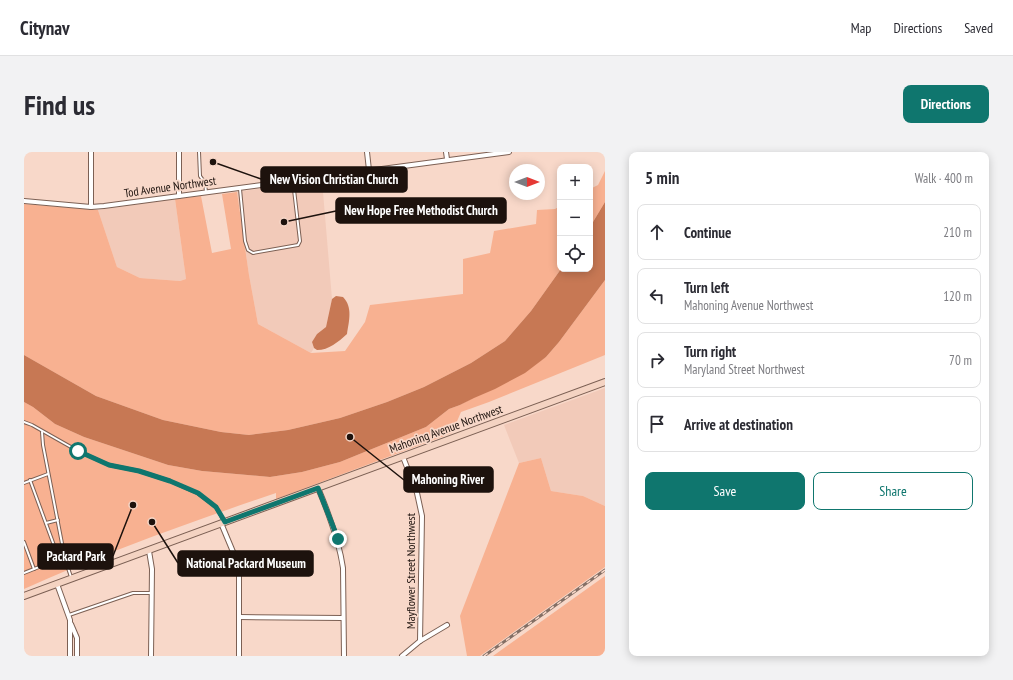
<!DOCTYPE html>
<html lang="en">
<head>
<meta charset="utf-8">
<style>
  body { margin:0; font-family:"PT Sans Narrow",sans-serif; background:#f2f2f3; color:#2b2b33 }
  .controls { position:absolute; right:12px; top:12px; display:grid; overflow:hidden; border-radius:8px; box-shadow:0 2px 10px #0003 }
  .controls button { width:36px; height:36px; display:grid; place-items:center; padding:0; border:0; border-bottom:1px solid #e1e1e2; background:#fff; color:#2b2b33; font:20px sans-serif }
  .compass { position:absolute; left:485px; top:12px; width:36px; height:36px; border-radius:50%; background:#fff; box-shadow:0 2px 10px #0003; rotate:90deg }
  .stop { position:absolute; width:12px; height:12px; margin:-9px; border:3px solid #0f766e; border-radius:50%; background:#fff }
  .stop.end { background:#0f766e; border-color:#fff; box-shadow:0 1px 4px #0008 }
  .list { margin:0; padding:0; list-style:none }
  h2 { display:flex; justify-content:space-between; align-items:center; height:52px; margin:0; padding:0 16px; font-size:17px }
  h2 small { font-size:13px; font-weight:400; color:#7c7c81 }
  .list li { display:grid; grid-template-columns:26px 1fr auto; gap:12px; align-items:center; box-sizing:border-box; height:56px; margin:0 8px 8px; padding:0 8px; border:1px solid #e1e1e2; border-radius:8px }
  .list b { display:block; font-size:15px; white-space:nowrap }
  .list p { margin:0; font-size:13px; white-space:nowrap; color:#7c7c81 }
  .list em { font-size:13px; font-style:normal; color:#7c7c81 }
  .actions { display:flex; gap:8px; padding:12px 16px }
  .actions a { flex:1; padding:9px 0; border:1px solid #0f766e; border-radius:8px; text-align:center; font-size:14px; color:#0f766e }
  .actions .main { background:#0f766e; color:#fff }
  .icon { flex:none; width:22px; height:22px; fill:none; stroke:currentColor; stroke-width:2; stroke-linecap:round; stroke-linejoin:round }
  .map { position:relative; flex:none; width:581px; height:504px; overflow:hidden; border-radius:8px }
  header { display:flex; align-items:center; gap:24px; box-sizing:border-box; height:56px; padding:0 20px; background:#fff; border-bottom:1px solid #e1e1e2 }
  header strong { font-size:19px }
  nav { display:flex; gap:22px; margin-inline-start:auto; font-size:14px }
  .intro { display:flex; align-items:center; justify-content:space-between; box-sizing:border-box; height:96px; padding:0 24px }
  h1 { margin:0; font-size:28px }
  .button { padding:10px 18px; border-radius:8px; background:#0f766e; color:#fff; font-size:14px; font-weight:700 }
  main { display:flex; gap:24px; padding:0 24px }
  aside { flex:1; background:#fff; border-radius:8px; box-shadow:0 2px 10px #0003 }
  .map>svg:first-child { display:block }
  .built { fill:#f2cab9 }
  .green { fill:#f8b191 }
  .water { fill:#c77854 }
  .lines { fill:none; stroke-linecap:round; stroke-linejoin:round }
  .lane-casing { stroke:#7c6054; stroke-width:4 }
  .street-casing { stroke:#7c6054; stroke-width:6 }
  .secondary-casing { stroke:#7c6054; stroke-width:8 }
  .lane { stroke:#fff; stroke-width:2 }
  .street { stroke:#fff; stroke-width:4 }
  .secondary { stroke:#f4d3c2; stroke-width:6 }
  .rail-casing { stroke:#846f65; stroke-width:3 }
  .rail { stroke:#f8d8c9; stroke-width:1.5; stroke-dasharray:4.5; stroke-linecap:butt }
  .route { stroke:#0f766e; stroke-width:5 }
  .labels { text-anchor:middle; stroke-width:3.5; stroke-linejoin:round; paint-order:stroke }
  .street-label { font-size:12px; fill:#1d120d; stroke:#f8d8c9 }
  .leader { fill:none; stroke:#1d120d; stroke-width:1.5 }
  .callout-dot { fill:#1d120d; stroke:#f8d8c9; stroke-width:1.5 }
  .callout { fill:#1d120d; stroke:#1d120d; stroke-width:1.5 }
  .callout-label { font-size:13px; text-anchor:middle; font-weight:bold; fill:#fff }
</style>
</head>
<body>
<header>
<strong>Citynav</strong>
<nav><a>Map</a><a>Directions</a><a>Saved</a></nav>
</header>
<div class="intro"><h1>Find us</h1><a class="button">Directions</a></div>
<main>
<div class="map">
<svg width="581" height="504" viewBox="0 0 581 504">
  <rect width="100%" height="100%" fill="#f8d8c9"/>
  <!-- built -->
  <g class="built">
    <polygon points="298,28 308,147 302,175 293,182 288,190 290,196 287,201 234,172 225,123 213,40"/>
    <polygon points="151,47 162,127 156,129 116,126 93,115 74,58"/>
    <polygon points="581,236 581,354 559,344 527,339 517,306 495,311 480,273"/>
  </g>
  <!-- green -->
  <g class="green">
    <polygon points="581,19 581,50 566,75 566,37 574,33"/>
    <polygon points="213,40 225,123 234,172 287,201 321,199 341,170 346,153 439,142 439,107 466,101 470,79 512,72 513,58 531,57 536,54 536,117 537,117 507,159 481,189 447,211 400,235 363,250 316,266 264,278 225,283 197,280 139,268 72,244 0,203 0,52 74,58 93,115 116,126 156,129 162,127 151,47 177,44 188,101 207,97 198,42"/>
    <path d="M581,128V203L465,250L437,260L428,281L252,347V341C167,370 82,400 0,437V250L9,255L31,272L60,285L144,313L178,319L246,325L278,320L316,310L402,275L425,257L436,253L514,210L522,205L535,190Z"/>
    <polygon points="517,306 527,339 559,344 581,354 581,415 456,504 443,504 436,464 495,311"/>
    <polygon points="581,424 581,504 469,504"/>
  </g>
  <!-- water -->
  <g class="water">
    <polygon points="581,50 581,128 535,190 522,205 501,221 471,237 450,246 436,253 425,257 402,275 316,310 278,320 246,325 178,319 144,313 60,285 31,272 9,255 0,250 0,203 72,244 139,268 197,280 225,283 264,278 316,266 363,250 400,235 447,211 481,189 507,159 537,117 566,117 566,75"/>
    <path d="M312,144L319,145C329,155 325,169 323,182C314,190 305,198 293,198L290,196L288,190L293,182L302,175L308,147Z"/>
  </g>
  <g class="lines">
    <defs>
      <g id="lane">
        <polyline points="175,0 176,24 181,31 182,40"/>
        <polyline points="216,37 221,89 224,98 229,101 274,93 276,89 269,29"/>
        <polyline points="0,270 8,273 54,299 85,313 115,319 146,329 173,341 192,355 200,369"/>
        <polyline points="18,280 19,293 41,407"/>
        <polyline points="6,328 35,407"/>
        <polyline points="0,331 24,322"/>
        <polyline points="22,371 34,368"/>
        <polyline points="0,390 10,417"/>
        <polyline points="0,421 35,407 41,407 47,425"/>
        <polyline points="45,463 109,441 127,441"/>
      </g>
      <g id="street">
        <polyline points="67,0 67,55"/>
        <polyline points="155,0 155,44"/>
        <polyline points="343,0 345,18"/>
        <polyline points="422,0 423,7"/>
        <polyline points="0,49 67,55 80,54 485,0"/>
        <polyline points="379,305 393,341 398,364 396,489"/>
        <path d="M294,336C305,362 315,388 319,416L320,504"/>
        <polyline points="197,371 212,407 215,419 215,504"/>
        <polyline points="125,399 128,417 127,504"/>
        <polyline points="33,432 46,468 46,504"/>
        <polyline points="216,465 318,466"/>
        <polyline points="47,472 53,486 53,504"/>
        <polyline points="378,504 396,489 423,473"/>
      </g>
      <polyline id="secondary" points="0,444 581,230"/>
    </defs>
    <!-- lane casing -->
    <use href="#lane" class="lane-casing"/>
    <!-- street casing -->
    <use href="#street" class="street-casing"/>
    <!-- secondary casing -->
    <use href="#secondary" class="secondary-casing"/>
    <!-- lane -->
    <use href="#lane" class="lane"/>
    <!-- street -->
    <use href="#street" class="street"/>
    <!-- secondary -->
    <use href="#secondary" class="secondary"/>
    <defs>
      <polyline id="rail" points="460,504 581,418"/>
    </defs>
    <!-- rail casing -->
    <use href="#rail" class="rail-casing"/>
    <!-- rail -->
    <use href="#rail" class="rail"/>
  </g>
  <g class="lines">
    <!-- route -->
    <polyline class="route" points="54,299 85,313 115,319 146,329 174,341 192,355 201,370 294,336 314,387"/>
  </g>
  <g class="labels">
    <!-- street labels -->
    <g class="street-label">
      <text transform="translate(146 35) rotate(-8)" y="4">Tod Avenue Northwest</text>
      <text transform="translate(422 277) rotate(-20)" y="4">Mahoning Avenue Northwest</text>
      <text transform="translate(387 419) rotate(-90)" y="4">Mayflower Street Northwest</text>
    </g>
  </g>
  <!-- callouts -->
  <path class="leader" d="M189 10L237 27M260 70L312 59M326 285L380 328M109 353L89 404M128 370L154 411"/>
  <g class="callout-dot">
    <circle cx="189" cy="10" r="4"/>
    <circle cx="260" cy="70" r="4"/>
    <circle cx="326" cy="285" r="4"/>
    <circle cx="109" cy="353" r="4"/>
    <circle cx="128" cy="370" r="4"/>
  </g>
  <g class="callout">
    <rect x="237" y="15" width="146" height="25" rx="4"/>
    <rect x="312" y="46" width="170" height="25" rx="4"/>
    <rect x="380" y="315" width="89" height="25" rx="4"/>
    <rect x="14" y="392" width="75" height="25" rx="4"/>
    <rect x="154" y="399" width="135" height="25" rx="4"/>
  </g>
  <g class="callout-label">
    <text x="310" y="32">New Vision Christian Church</text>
    <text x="397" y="63">New Hope Free Methodist Church</text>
    <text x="424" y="332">Mahoning River</text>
    <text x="52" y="409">Packard Park</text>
    <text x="222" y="416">National Packard Museum</text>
  </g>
</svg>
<div class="controls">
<button>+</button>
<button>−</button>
<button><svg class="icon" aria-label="locate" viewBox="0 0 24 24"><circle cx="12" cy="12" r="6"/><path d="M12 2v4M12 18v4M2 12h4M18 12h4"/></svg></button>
</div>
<svg class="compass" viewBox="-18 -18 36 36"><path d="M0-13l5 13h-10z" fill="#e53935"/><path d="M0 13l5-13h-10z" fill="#7c7c81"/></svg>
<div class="stop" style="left:54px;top:299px"></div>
<div class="stop end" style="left:314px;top:387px"></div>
</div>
<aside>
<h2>5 min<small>Walk · 400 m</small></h2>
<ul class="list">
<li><svg class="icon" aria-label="ahead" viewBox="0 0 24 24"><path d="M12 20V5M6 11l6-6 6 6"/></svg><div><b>Continue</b></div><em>210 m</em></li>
<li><svg class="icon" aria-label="left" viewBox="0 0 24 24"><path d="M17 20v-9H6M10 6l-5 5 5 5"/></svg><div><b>Turn left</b><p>Mahoning Avenue Northwest</p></div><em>120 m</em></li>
<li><svg class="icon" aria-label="right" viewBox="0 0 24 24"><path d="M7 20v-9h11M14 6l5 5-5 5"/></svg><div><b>Turn right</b><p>Maryland Street Northwest</p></div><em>70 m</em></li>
<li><svg class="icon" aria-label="arrive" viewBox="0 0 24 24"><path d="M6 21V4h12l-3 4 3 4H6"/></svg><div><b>Arrive at destination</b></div></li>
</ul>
<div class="actions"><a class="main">Save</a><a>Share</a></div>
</aside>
</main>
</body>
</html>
